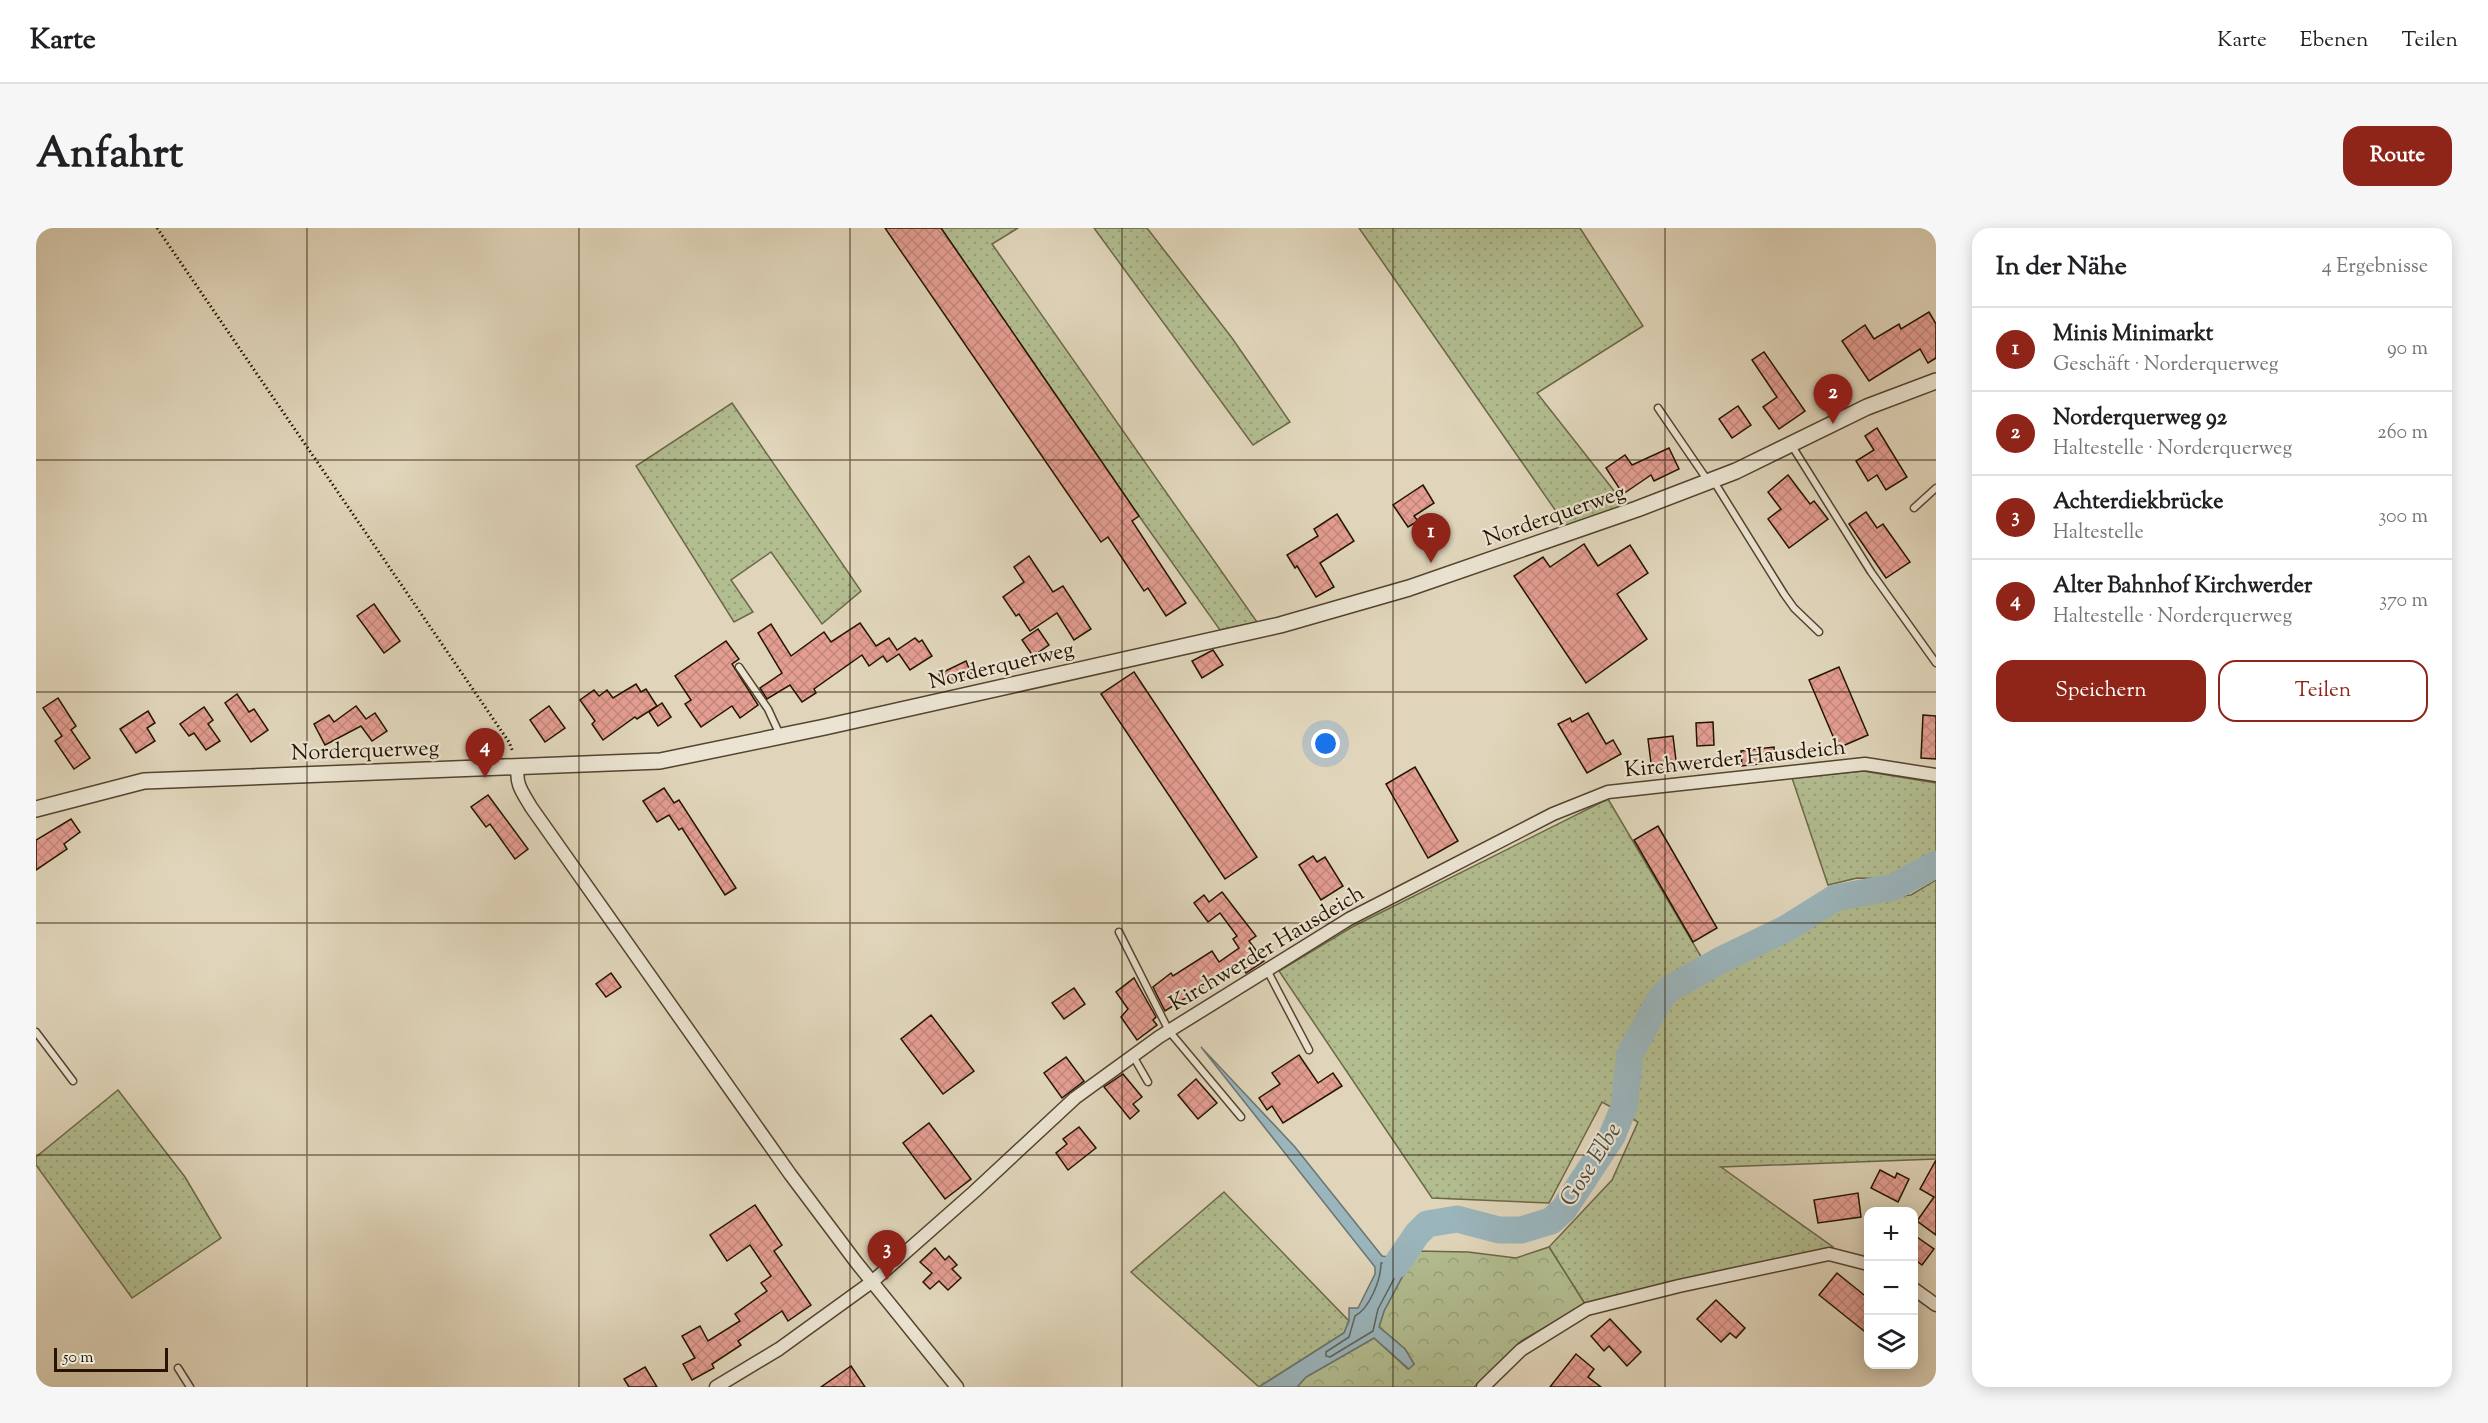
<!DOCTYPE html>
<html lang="de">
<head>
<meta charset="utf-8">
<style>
  body { margin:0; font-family:"Sorts Mill Goudy",serif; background:#f6f6f6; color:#202124 }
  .controls { position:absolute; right:18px; bottom:18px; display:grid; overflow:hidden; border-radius:12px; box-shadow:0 3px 15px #0003 }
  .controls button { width:54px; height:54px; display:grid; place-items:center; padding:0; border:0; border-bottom:2px solid #e0e0e0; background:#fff; color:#202124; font:30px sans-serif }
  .scale { position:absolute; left:18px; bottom:15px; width:114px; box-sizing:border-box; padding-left:6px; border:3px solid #241401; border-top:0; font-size:16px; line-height:21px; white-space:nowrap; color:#241401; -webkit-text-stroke:4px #ebe4d2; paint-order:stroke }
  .you { position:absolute; left:1290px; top:516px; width:21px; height:21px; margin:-15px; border:4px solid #fff; border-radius:50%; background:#1a73e8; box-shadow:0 0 0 9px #1a73e833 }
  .badge { display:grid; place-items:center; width:39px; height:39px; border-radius:50%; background:#8f2418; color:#fff; font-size:20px; font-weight:700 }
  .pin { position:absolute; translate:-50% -50px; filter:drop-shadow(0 2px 3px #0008) }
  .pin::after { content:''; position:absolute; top:32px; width:21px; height:18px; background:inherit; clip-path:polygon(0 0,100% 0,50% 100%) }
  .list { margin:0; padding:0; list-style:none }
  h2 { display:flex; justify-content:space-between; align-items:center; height:78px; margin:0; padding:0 24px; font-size:26px }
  h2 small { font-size:20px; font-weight:400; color:#757577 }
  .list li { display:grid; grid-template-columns:39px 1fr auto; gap:18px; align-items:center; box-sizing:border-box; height:84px; padding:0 24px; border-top:2px solid #e0e0e0 }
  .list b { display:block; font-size:22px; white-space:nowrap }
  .list p { margin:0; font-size:20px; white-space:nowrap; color:#757577 }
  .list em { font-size:20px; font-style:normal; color:#757577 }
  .actions { display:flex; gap:12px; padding:18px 24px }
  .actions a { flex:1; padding:14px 0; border:2px solid #8f2418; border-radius:18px; text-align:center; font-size:21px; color:#8f2418 }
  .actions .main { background:#8f2418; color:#fff }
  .icon { flex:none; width:33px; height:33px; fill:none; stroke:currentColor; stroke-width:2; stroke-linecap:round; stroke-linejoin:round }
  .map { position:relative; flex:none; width:1900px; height:1159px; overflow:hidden; border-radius:18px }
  header { display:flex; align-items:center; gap:36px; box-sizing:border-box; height:84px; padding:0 30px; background:#fff; border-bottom:2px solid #e0e0e0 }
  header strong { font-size:28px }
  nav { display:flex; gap:33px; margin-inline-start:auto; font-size:21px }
  .intro { display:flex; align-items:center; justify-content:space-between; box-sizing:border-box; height:144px; padding:0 36px }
  h1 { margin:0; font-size:42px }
  .button { padding:15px 27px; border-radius:18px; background:#8f2418; color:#fff; font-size:21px; font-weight:700 }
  main { display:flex; gap:36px; padding:0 36px }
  aside { flex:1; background:#fff; border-radius:18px; box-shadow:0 3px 15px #0003 }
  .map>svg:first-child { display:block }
  .grass { fill:url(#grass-dots); stroke:#6b6848; stroke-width:1.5 }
  .forest { fill:url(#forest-crowns); stroke:#6b6848; stroke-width:1.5 }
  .water { fill:#9ab5bc; stroke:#6b7571; stroke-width:1.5 }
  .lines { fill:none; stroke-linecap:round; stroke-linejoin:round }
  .shore { stroke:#5f645e; stroke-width:1.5 }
  .river { stroke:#9ab5bc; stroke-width:27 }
  .building { fill:url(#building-cross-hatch); stroke:#241401; stroke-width:1.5 }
  .service-casing { stroke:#53442f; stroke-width:9 }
  .minor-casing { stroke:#53442f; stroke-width:15 }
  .tertiary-casing { stroke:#53442f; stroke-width:18 }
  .path { stroke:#241401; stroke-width:3; stroke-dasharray:1.5 3; stroke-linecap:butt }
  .service { stroke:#ebe4d2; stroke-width:6 }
  .minor { stroke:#ebe4d2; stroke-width:12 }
  .tertiary { stroke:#ebe4d2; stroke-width:15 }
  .grid { fill:none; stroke:#241401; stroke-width:1.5; stroke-opacity:0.55 }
  .labels { text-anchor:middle; stroke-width:4.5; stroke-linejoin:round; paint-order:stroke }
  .street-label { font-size:22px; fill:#241401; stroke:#ebe4d2 }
  .water-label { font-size:24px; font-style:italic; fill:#4d4c42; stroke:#ebe4d2 }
</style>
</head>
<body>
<header>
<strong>Karte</strong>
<nav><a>Karte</a><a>Ebenen</a><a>Teilen</a></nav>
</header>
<div class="intro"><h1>Anfahrt</h1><a class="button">Route</a></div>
<main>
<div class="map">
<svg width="1900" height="1159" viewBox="0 0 1900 1159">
  <defs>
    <pattern id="grass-dots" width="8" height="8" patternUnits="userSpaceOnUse" patternTransform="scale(1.5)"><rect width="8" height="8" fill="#b2bd90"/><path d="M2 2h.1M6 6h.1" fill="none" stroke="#99a27a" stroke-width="1.8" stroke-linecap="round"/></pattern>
    <pattern id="forest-crowns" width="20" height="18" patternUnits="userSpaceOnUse" patternTransform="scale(1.5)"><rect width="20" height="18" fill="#b2bd90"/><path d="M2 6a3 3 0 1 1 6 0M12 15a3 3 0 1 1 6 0" fill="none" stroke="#99a27a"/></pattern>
    <pattern id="building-cross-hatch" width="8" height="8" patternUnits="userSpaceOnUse" patternTransform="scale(1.5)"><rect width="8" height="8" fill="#e39d91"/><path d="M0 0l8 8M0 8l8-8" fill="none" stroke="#c3867b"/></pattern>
  </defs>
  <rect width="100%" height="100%" fill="#e0d5ba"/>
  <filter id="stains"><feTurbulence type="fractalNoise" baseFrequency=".00333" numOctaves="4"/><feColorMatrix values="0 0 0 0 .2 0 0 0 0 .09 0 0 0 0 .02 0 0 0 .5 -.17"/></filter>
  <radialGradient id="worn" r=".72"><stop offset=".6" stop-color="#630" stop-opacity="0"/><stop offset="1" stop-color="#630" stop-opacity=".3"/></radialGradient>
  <!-- grass -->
  <g class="grass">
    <polygon points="905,0 982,0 956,16 1221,394 1184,402 1103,288"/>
    <polygon points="1058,0 1111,0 1196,110 1254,194 1217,217"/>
    <polygon points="1323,0 1544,0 1607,98 1501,165 1590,278 1531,299"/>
    <polygon points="696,175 825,363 786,396 735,324 695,352 717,384 698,394 600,238"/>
    <polygon points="1827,543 1900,555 1900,625 1860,651 1821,650 1792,657 1756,550"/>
    <polygon points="1572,571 1677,749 1753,712 1810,673 1875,667 1900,652 1900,931 1685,939 1797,1019 1549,1076 1513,1019 1576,952 1602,894 1566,874 1513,975 1396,970 1243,743 1316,699"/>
    <polygon points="82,862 149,949 185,1010 96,1070 0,937 0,929"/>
    <polygon points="1188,964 1313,1093 1308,1105 1223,1159 1095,1044"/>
  </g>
  <!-- forest -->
  <polygon class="forest" points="1513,1019 1549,1076 1485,1113 1438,1159 1261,1159 1270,1149 1338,1110 1372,1141 1378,1136 1369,1121 1343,1099 1348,1083 1380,1023 1432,1024 1480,1030"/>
  <!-- water -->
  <polygon class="water" points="1165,819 1259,919 1346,1028 1352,1029 1381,1006 1380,1023 1348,1083 1343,1099 1369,1121 1378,1136 1373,1141 1338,1110 1270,1149 1261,1159 1223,1159 1308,1105 1313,1093 1313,1080 1322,1080 1339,1046 1339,1039"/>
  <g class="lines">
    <!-- shore -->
    <path class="shore" d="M1369,1024L1370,1028L1342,1081L1337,1103L1294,1129L1290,1128V1124L1313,1109L1319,1088C1334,1080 1345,1051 1345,1035L1354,1034Z"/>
    <!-- river -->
    <polyline class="river" points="1360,1037 1381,1006 1391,996 1421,991 1463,1002 1485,1002 1515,993 1528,981 1576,908 1588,879 1594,826 1624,771 1633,761 1683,733 1751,700 1799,670 1858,659 1900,636"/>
  </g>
  <!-- building -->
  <g class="building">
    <polygon points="849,0 905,0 1103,288 1096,293 1150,375 1130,388 1112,360 1108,363 1072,309 1065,314"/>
    <polygon points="1893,84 1900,96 1900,130 1892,135 1884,121 1833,153 1806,113 1829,97 1838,111 1863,96 1865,101"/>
    <polygon points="1728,124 1769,183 1743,201 1727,179 1741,169 1716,132"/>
    <polygon points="1802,149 1809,164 1793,172 1786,156"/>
    <polygon points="1702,178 1715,197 1696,210 1683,191"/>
    <polygon points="1841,200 1871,249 1850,262 1841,247 1832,253 1820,233 1838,222 1829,208"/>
    <polygon points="1633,220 1643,241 1618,253 1615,247 1587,266 1570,240 1589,227 1596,237"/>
    <polygon points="1752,247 1774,276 1778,273 1792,291 1753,320 1732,291 1745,281 1732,264"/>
    <polygon points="1387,257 1398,275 1378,288 1382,293 1372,299 1357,277"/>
    <polygon points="1830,284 1841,300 1847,296 1874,334 1850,350 1813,296"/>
    <polygon points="1301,286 1318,313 1284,335 1298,359 1280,369 1261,338 1259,340 1251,327 1282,308 1278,301"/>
    <polygon points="1548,316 1562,338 1594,317 1612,345 1581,366 1611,411 1550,455 1478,348 1507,329 1514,339"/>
    <polygon points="993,328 1017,364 1027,358 1055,401 1038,412 1021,385 994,403 983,386 980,388 967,369 988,354 978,339"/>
    <polygon points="338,376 364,413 348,425 321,388"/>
    <polygon points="824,395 840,418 853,410 861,422 879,410 883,414 886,412 896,428 874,442 863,426 851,434 847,428 833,438 826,427 778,461 780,465 766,474 754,457 731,471 724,460 746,445 722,405 735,396 755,428 788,404 795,414"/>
    <polygon points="1002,401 1013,417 997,428 986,412"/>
    <polygon points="690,413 703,431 696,436 722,477 704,490 696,478 665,499 649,476 655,472 639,448"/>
    <polygon points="1177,422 1187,437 1166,450 1156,433"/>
    <polygon points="930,433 935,445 908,457 903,446"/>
    <polygon points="1803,439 1832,507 1802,520 1773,452"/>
    <polygon points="1098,444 1221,629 1189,651 1065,466"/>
    <polygon points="600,456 605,464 610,461 621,478 601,491 599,489 567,512 556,496 559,493 544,472 558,462 563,468 571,462 577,470"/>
    <polygon points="201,466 213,484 218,481 232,502 215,514 189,475"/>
    <polygon points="22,470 40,498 35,502 54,530 38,541 19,513 26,508 7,480"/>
    <polygon points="626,475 635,489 622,498 613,484"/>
    <polygon points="320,478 330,491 339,485 351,503 336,513 325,498 289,517 278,496 293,487 298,494"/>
    <polygon points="513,478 529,500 509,514 494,492"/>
    <polygon points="168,479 177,492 172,496 184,513 170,522 158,505 153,508 144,496"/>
    <polygon points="112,483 119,495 111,500 119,513 100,525 84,501"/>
    <polygon points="1552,485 1570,516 1577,512 1585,526 1551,545 1522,496 1534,490 1536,494"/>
    <polygon points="1887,487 1900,488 1900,531 1885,530"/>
    <polygon points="1677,494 1678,517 1661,518 1660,495"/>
    <polygon points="1637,508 1641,541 1616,543 1612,511"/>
    <polygon points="1738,519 1739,534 1706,538 1705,523"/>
    <polygon points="1379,539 1422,613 1392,630 1350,556"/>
    <polygon points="628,560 638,575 643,572 700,660 689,667 646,600 643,602 633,587 621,594 607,573"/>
    <polygon points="452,567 492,621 479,631 454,596 450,599 435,579"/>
    <polygon points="35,591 44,604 28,616 31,621 0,642 0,612"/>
    <polygon points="1622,598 1681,700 1657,714 1598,612"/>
    <polygon points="1277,628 1281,634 1289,629 1307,658 1285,672 1263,637"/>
    <polygon points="1186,664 1220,708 1213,713 1228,733 1210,745 1204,736 1129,783 1117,759 1135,745 1137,748 1176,723 1183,734 1203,720 1197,711 1201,708 1184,685 1172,694 1158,675 1168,667 1173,674"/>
    <polygon points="575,745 585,759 570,769 560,756"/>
    <polygon points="1098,750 1120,789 1117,792 1121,797 1101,812 1085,789 1092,781 1080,764"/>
    <polygon points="1038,760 1049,776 1028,791 1016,775"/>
    <polygon points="895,787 938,843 907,866 865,811"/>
    <polygon points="1263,827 1282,855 1297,845 1306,858 1247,895 1236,878 1231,882 1223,870 1244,856 1236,845"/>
    <polygon points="1030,829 1048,853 1026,870 1008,845"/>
    <polygon points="1087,846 1106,869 1097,876 1103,883 1094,891 1068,859"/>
    <polygon points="1160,851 1181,875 1162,891 1142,867"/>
    <polygon points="893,895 935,951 909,971 867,915"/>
    <polygon points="1043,899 1060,920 1032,942 1020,925 1031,916 1027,911"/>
    <polygon points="1900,932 1900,1007 1881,993 1898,969 1884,961"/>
    <polygon points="1844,942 1859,950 1861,945 1873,951 1862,974 1835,960"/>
    <polygon points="1822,965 1825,989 1782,995 1778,972"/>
    <polygon points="719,977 746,1017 738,1023 775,1077 752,1093 746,1083 702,1113 705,1117 676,1136 678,1140 656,1152 647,1136 659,1130 646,1108 664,1098 672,1113 704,1093 699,1086 731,1063 725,1055 735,1048 714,1017 691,1033 674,1007"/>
    <polygon points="1878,1007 1898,1021 1886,1037 1878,1031"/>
    <polygon points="899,1020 909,1032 913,1028 921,1037 916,1041 925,1050 912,1062 903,1053 894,1061 887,1054 896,1045 884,1034"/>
    <polygon points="1801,1045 1833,1071 1833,1107 1783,1067"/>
    <polygon points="1680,1072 1709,1100 1700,1110 1694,1105 1685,1114 1661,1091"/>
    <polygon points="1574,1091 1605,1124 1591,1138 1573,1118 1568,1123 1555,1108"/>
    <polygon points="1540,1126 1558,1141 1552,1149 1565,1159 1514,1159"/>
    <polygon points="815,1138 829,1159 785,1159"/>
    <polygon points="609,1139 621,1159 593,1159 588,1151"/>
  </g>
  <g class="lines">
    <defs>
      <g id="service">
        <polyline points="1622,180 1672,253"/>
        <polyline points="1756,218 1835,344 1900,435"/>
        <polyline points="1677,252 1748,366 1758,380 1783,404"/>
        <polyline points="1878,280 1900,260"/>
        <polyline points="703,439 732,481 744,507"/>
        <polyline points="1083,704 1133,803 1205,889"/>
        <polyline points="1231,742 1273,822"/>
        <polyline points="0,804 37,853"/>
        <polyline points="1097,828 1112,854"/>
        <polyline points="142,1140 154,1159"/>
      </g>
      <g id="minor">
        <path d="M482,540C479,556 487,565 495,579L754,946L820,1034L921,1159"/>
        <polyline points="1878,1061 1900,1077"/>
        <polyline points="680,1159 743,1121 837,1053 939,963 1039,870 1123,809 1313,691 1517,586 1572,564 1829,536 1900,547"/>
        <polyline points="1447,1159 1485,1122 1551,1081 1643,1058 1793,1026 1832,1036"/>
      </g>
      <polyline id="tertiary" points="0,581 108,553 624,533 789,499 1244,397 1373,360 1601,281 1700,243 1831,179 1900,153"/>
    </defs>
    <!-- service casing -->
    <use href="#service" class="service-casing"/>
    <!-- minor casing -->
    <use href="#minor" class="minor-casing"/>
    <!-- tertiary casing -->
    <use href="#tertiary" class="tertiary-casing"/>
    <!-- path -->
    <polyline class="path" points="121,0 473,514 477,524"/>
    <!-- service -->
    <use href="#service" class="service"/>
    <!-- minor -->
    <use href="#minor" class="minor"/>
    <!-- tertiary -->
    <use href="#tertiary" class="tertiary"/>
  </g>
  <!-- grid -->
  <path class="grid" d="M271,0V1159M543,0V1159M814,0V1159M1086,0V1159M1357,0V1159M1629,0V1159M0,232H1900M0,464H1900M0,695H1900M0,927H1900"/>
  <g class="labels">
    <!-- street labels -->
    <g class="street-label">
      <text transform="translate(1518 286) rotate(-19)" y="8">Norderquerweg</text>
      <text transform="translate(965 436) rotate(-13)" y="8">Norderquerweg</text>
      <text transform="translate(329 521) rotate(-2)" y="8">Norderquerweg</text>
      <text transform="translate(1699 529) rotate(-6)" y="8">Kirchwerder Hausdeich</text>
      <text transform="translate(1230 719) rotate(-31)" y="8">Kirchwerder Hausdeich</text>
    </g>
    <!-- water labels -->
    <g class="water-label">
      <text transform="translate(1554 936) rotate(-58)" y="8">Gose Elbe</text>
    </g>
  </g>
  <rect width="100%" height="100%" filter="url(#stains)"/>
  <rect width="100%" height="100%" fill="url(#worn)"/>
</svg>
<div class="controls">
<button>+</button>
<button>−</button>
<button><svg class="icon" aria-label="layers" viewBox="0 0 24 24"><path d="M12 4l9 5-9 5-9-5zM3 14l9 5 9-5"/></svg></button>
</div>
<div class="scale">50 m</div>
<div class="you"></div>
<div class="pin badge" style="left:1395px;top:335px">1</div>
<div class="pin badge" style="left:1797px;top:196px">2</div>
<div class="pin badge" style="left:851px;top:1052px">3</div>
<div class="pin badge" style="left:449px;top:550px">4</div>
</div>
<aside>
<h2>In der Nähe<small>4 Ergebnisse</small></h2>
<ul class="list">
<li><span class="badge">1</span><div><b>Minis Minimarkt</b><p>Geschäft · Norderquerweg</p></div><em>90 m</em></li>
<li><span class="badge">2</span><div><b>Norderquerweg 92</b><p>Haltestelle · Norderquerweg</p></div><em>260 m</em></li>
<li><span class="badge">3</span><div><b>Achterdiekbrücke</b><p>Haltestelle</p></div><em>300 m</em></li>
<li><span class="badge">4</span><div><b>Alter Bahnhof Kirchwerder</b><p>Haltestelle · Norderquerweg</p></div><em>370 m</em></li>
</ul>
<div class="actions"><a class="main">Speichern</a><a>Teilen</a></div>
</aside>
</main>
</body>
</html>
